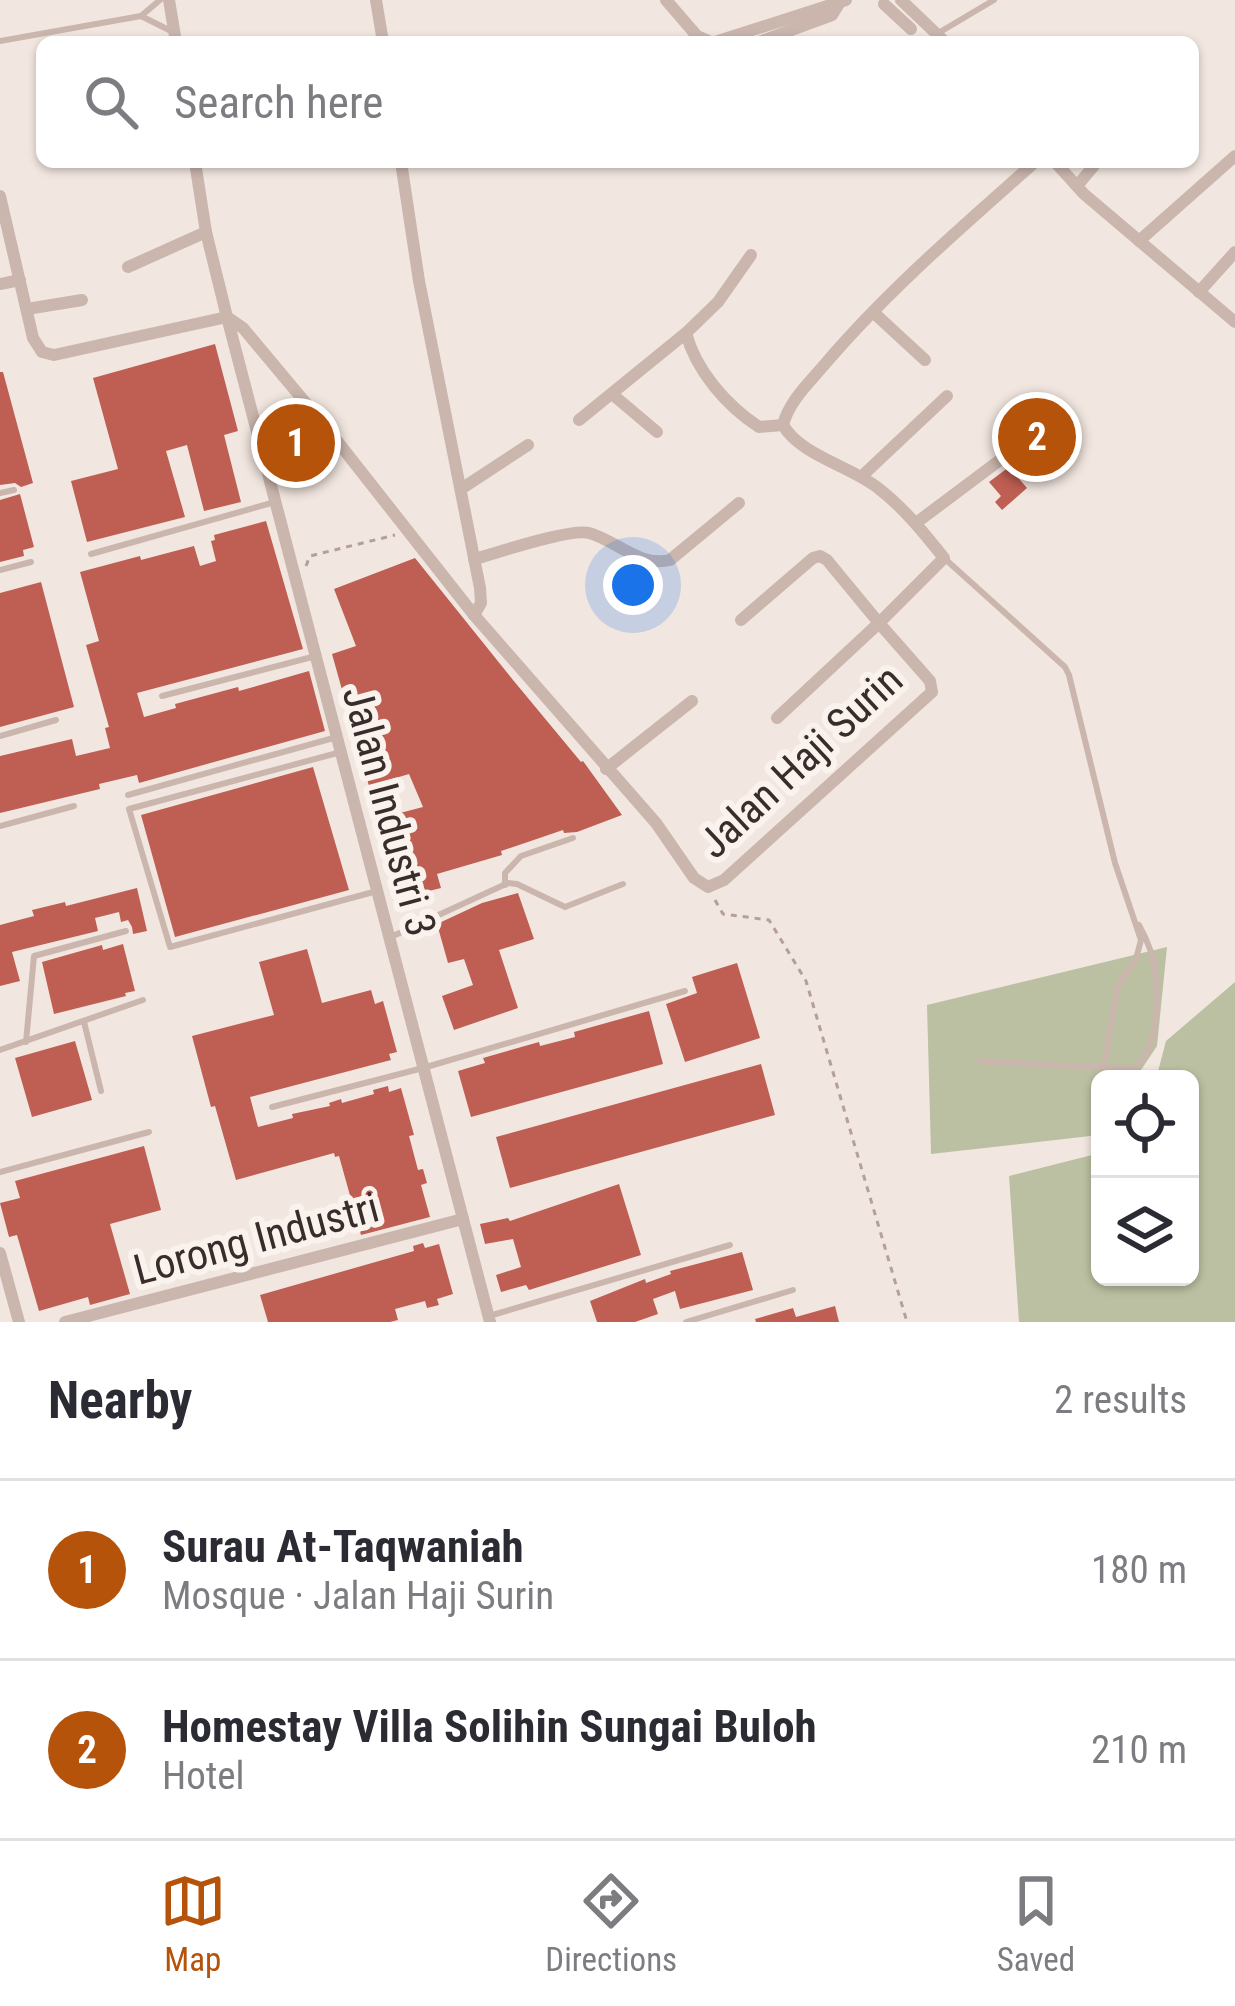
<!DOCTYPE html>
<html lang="en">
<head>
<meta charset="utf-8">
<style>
  body { margin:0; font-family:"Roboto Condensed",sans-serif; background:#f2f2f3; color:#2b2b33 }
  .controls { position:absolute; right:36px; bottom:36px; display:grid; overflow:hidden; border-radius:18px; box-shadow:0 3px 9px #0004 }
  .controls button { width:108px; height:108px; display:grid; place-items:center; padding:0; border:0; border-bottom:3px solid #e1e1e2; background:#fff; color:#2b2b33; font:60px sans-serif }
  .you { position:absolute; left:633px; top:585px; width:42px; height:42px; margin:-30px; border:9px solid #fff; border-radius:50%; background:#1a73e8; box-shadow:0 0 0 18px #1a73e833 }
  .badge { display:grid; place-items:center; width:78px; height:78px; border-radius:50%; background:#b45309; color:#fff; font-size:39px; font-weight:700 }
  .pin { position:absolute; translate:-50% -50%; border:6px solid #fff; box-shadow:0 3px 12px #0006 }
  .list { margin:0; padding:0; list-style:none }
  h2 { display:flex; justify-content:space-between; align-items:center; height:156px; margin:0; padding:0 48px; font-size:51px }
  h2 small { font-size:39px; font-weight:400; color:#7c7c81 }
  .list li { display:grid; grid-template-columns:78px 1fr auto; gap:36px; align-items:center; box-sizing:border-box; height:180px; padding:0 48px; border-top:3px solid #e1e1e2 }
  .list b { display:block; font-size:45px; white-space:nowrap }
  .list p { margin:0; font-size:39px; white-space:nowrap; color:#7c7c81 }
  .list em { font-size:39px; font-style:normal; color:#7c7c81 }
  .icon { flex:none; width:66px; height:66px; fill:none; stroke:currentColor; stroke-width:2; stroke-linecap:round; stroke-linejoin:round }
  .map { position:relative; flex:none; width:1235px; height:1322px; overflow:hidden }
  .search { position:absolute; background:#fff; box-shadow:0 3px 9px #0004; left:36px; right:36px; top:36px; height:132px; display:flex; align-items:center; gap:30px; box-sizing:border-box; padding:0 42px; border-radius:18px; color:#7c7c81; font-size:45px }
  .sheet { height:516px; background:#fff }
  nav { display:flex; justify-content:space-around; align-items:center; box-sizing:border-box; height:168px; border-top:3px solid #e1e1e2; background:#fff; font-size:33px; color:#7c7c81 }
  nav a { display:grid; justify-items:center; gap:6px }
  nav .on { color:#b45309 }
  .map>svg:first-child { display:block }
  .green { fill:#bac0a1 }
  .building { fill:#bf5e52 }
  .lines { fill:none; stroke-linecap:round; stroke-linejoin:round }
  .path { stroke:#b5a097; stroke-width:3; stroke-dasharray:6 6; stroke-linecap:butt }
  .service { stroke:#cab6ad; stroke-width:6 }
  .minor { stroke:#cab6ad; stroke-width:12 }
  .labels { text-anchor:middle; stroke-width:12; stroke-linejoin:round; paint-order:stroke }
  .street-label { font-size:42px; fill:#382d2b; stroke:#f9f2ed }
</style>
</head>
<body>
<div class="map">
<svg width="1235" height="1322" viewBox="0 0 1235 1322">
  <rect width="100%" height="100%" fill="#f2e7e0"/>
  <!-- green -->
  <g class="green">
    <polygon points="1167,947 1157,1046 1135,1079 1100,1079 1099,1135 931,1154 927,1005"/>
    <polygon points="1235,982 1235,1322 1019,1322 1009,1176 1100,1153 1100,1277 1190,1277 1190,1079 1156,1079 1166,1041"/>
  </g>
  <!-- building -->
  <g class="building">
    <polygon points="215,344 238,431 224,435 241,502 204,511 187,445 166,451 185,517 87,542 71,481 118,469 93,378"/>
    <polygon points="0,372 3,372 33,483 21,487 15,483 0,485"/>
    <polygon points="275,403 297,409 330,451 285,480 276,464 267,429"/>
    <polygon points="1037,408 1055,427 1064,420 1072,431 1054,446 1064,459 1054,468 1043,456 1040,458 1025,441 1020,445 1006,434 1013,428 1010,419 1023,409 1026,413"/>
    <polygon points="1009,467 1027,488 1002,510 995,502 1001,496 989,482"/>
    <polygon points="20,494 34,547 23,550 24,556 0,562 0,500"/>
    <polygon points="266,521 303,649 137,693 144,717 176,708 175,704 238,687 239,691 309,671 325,731 139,783 137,775 99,784 100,789 0,813 0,756 72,739 76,756 110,748 105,728 109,727 86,645 99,641 80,572 140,556 141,560 194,546 200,566 216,561 211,541 215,540 214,535"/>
    <polygon points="415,558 513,680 581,762 583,761 622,815 577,832 564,833 563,830 501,851 502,855 437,874 441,888 421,893 424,903 402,908 381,818 423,807 409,774 369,786 332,654 356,646 334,589"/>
    <polygon points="41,582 74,707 0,727 0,593"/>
    <polygon points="313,767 349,890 175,937 141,815"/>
    <polygon points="137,888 147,931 133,934 132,927 128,920 121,922 119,912 95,918 98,931 12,952 20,981 0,986 0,925 34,916 32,910 65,902 66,906"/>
    <polygon points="518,893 534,939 499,950 518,1008 454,1030 442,996 473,985 464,959 448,963 437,924 482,903"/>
    <polygon points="123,944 135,991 125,993 126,996 54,1014 42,962 102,945 103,950"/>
    <polygon points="307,949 322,1003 371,990 375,1004 383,1001 397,1052 389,1054 391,1060 250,1097 258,1127 293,1118 292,1114 330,1106 329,1103 341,1099 342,1103 374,1094 373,1090 388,1086 389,1092 401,1088 414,1135 409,1136 418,1170 423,1169 427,1183 421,1185 430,1217 361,1235 339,1156 335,1157 334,1153 236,1180 215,1106 211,1107 192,1036 274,1015 259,962"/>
    <polygon points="737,963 760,1038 685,1062 666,1004 697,993 692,977"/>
    <polygon points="649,1011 663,1064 471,1117 458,1071 485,1063 483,1058 539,1042 540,1046 575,1037 574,1032"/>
    <polygon points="75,1041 92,1100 32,1117 15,1058"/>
    <polygon points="761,1064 775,1115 510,1188 496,1137"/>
    <polygon points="144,1146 161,1210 110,1224 130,1294 90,1305 88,1297 39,1311 17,1235 9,1237 0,1203 20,1198 15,1181"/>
    <polygon points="619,1184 641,1255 529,1290 526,1285 501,1292 496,1275 521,1267 513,1239 485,1244 480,1224 508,1218 510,1221"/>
    <polygon points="423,1243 425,1248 439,1244 453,1294 437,1299 439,1305 427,1308 425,1301 395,1309 398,1320 390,1322 268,1322 260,1295 414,1251 413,1246"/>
    <polygon points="742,1252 753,1290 680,1309 675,1291 653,1299 658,1314 635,1322 597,1322 590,1301 645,1279 646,1283 671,1274 670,1271"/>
    <polygon points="835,1306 839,1322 756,1322 755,1319 793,1308 796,1317"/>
  </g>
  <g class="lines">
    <!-- path -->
    <g class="path">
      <polyline points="306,566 310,556 395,535"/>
      <polyline points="715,900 723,914 769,920 806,981 907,1322"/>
    </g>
    <!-- service -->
    <g class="service">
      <polyline points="141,16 160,0"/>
      <polyline points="940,32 994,0"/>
      <polyline points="0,41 141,16 171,31"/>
      <polyline points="0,493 14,490"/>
      <polyline points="91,554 275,502"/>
      <polyline points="944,558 1065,667 1069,675 1115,863 1141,940 1136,959 1117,988 1104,1066"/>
      <polyline points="0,570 31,562"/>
      <polyline points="162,696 316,656"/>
      <polyline points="0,736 56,720"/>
      <polyline points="341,752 129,809 170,947 377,891"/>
      <polyline points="128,795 337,737"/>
      <polyline points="0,826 74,806"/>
      <polyline points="505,885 505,873 521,856 573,838"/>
      <polyline points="393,936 508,883 517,884 565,907 623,884"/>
      <polyline points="84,1022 101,1091"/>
      <polyline points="26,1042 34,956 126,931"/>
      <polyline points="0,1050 143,1000"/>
      <path d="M980,1061L1131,1069C1161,1057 1160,980 1151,952C1148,943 1144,934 1139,925"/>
      <polyline points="272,1107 423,1068 685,991"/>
      <polyline points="0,1172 149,1132"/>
      <polyline points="489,1316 730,1245"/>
      <polyline points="686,1322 793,1290"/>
    </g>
    <!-- minor -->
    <g class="minor">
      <polyline points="169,0 176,42"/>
      <polyline points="376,0 383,42"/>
      <polyline points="666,0 697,36 711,42"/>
      <polyline points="901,0 945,42"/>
      <polyline points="884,4 911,29"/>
      <polyline points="715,42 846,0"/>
      <polyline points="759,42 832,15 840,2"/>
      <polyline points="195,162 206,232 227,317 490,1322"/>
      <polyline points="401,162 419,281 480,588 481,603 474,615"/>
      <polyline points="1055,162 1084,194 1235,322"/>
      <polyline points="1077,186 1097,162"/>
      <polyline points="0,196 33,338 42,352 54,355 227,317"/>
      <polyline points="1139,241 1235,156"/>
      <polyline points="128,267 206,232"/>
      <polyline points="0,284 20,280"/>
      <polyline points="1199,292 1235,252"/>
      <polyline points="27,309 82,300"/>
      <polyline points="873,312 925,360"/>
      <path d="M227,317L243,328L330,432L474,615L656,823L694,878L708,887L724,880L932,692L930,681L879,623L944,558C924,533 904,508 878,488C850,466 800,455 783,425C789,401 809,383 825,364C888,290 962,227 1035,162"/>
      <polyline points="686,333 718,302 751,255"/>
      <polyline points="612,394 657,432"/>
      <path d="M579,420L686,333C696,371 727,406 759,427L783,425"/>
      <polyline points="862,476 947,396"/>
      <polyline points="461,489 528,445"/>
      <polyline points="916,523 1012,451"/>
      <path d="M474,559C497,553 570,528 589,533C618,541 638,567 670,560L739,503"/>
      <polyline points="741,620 813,558 820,556 827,560 879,623 777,718"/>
      <polyline points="606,769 692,701"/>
      <polyline points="0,1253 19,1322"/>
      <polyline points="65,1322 463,1219"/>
    </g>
  </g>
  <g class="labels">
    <!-- street labels -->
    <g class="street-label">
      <text transform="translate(800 761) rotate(-43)" y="15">Jalan Haji Surin</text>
      <text transform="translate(390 811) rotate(75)" y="15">Jalan Industri 3</text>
      <text transform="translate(256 1238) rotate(-15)" y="15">Lorong Industri</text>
    </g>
  </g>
</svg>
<div class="controls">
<button><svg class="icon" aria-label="locate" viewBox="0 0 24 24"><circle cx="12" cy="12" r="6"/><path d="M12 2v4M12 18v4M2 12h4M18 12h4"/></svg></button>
<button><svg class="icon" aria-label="layers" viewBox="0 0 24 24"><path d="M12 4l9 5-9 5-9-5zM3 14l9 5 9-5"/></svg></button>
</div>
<div class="you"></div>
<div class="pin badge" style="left:296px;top:443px">1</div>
<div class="pin badge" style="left:1037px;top:437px">2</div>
<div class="search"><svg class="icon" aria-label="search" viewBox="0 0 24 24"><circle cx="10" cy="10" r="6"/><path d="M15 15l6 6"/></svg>Search here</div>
</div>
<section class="sheet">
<h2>Nearby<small>2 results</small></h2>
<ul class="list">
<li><span class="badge">1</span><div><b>Surau At-Taqwaniah</b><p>Mosque · Jalan Haji Surin</p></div><em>180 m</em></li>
<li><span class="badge">2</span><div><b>Homestay Villa Solihin Sungai Buloh</b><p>Hotel</p></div><em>210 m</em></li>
</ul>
</section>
<nav>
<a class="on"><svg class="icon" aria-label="map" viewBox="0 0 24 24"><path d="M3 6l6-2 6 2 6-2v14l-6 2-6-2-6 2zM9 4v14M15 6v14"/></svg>Map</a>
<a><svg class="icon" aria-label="directions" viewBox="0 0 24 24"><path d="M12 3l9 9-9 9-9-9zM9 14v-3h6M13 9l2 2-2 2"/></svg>Directions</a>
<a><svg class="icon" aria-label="saved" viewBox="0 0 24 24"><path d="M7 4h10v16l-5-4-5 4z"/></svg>Saved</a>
</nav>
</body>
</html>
